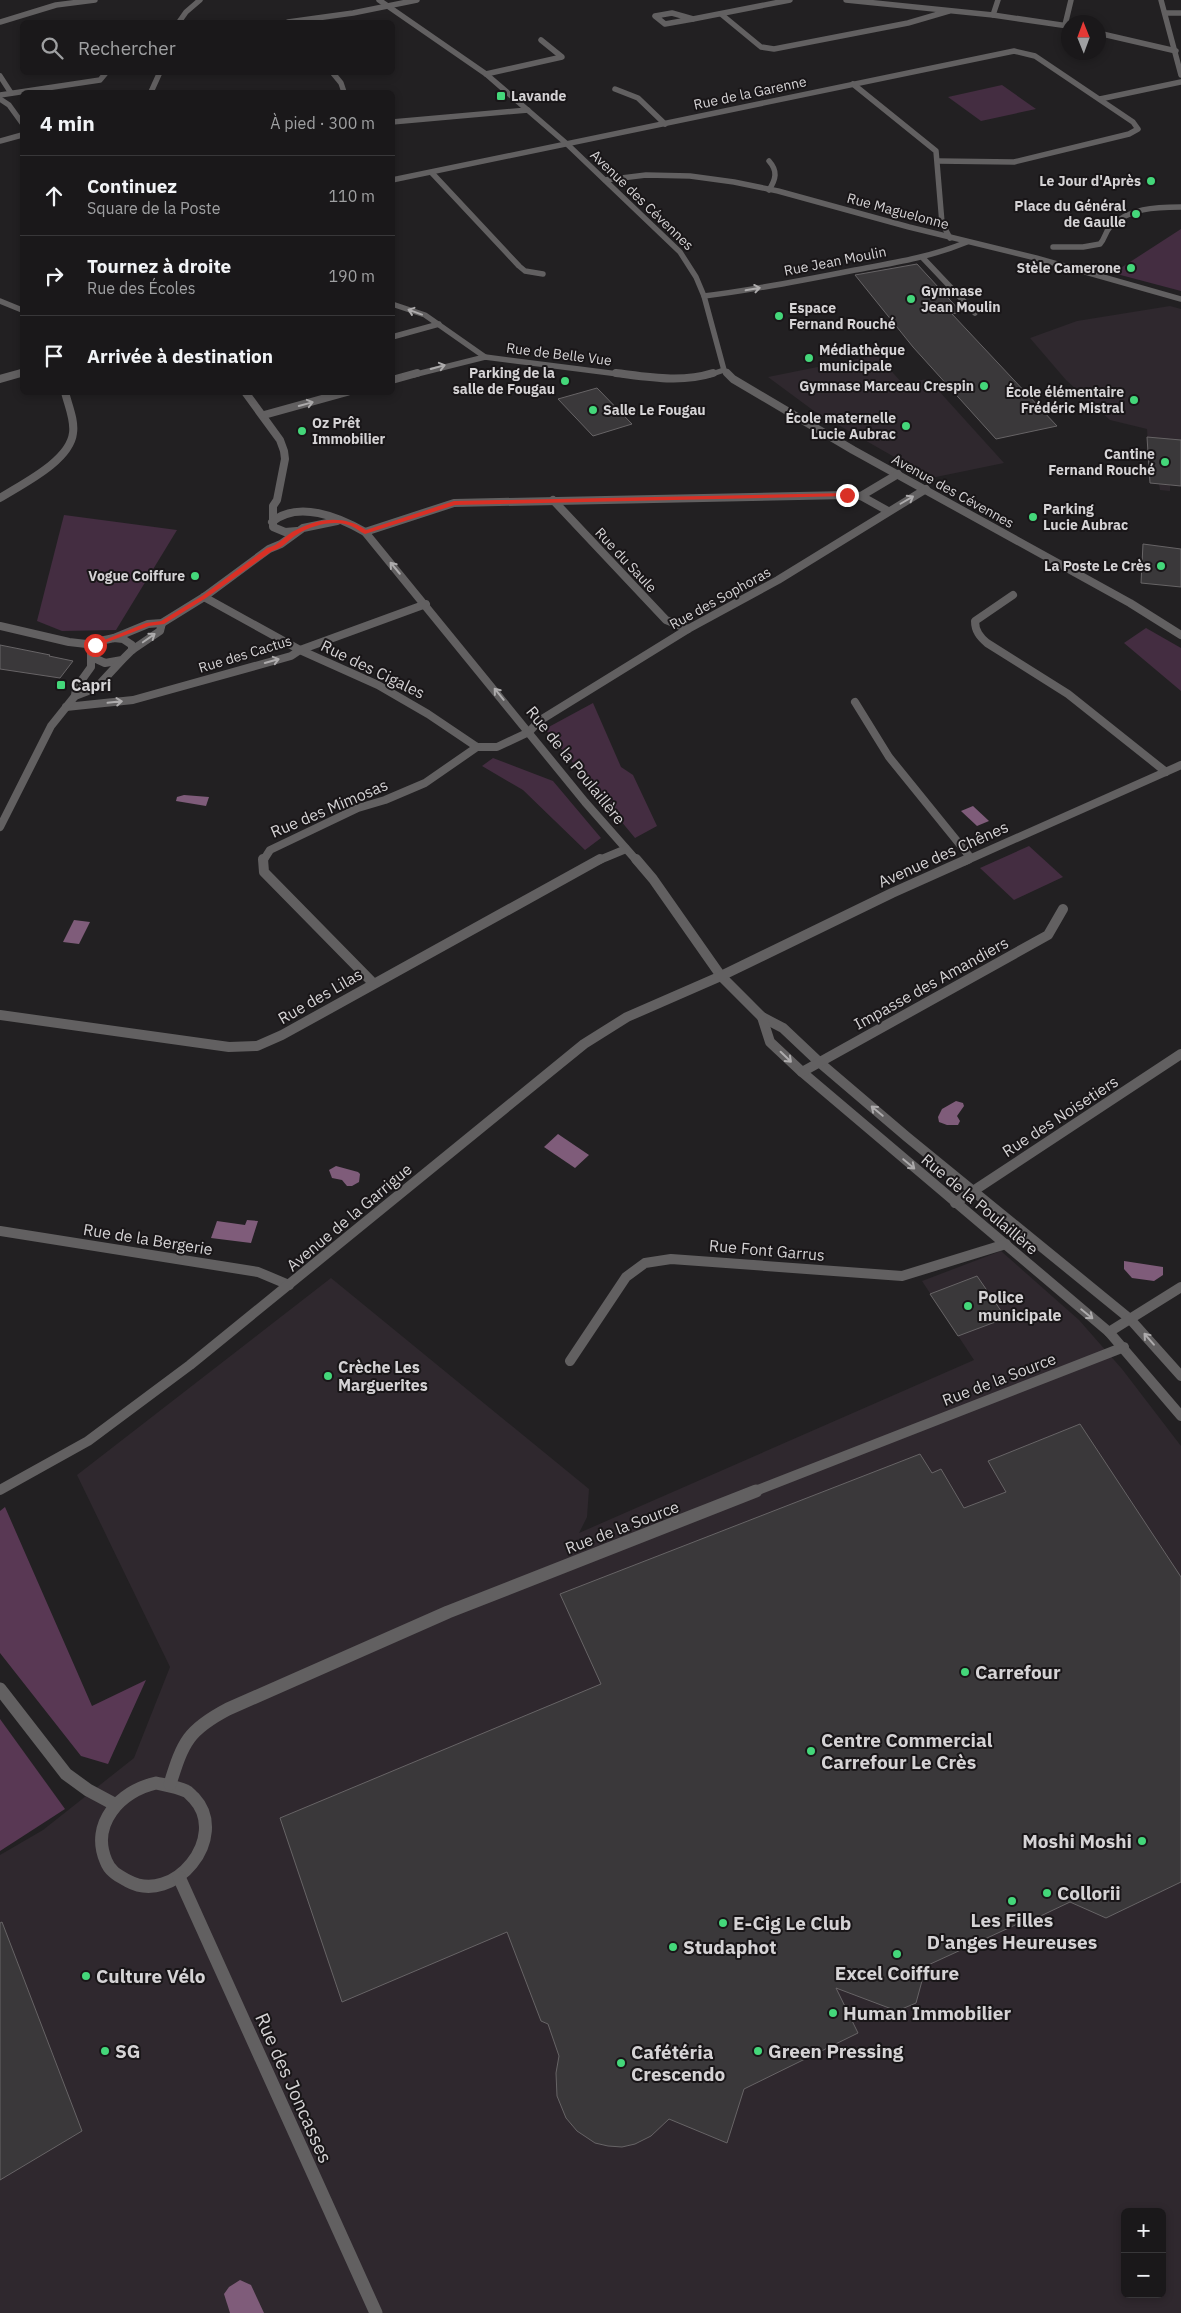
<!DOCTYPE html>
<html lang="fr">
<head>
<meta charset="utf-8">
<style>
  body { margin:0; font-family:"IBM Plex Sans",sans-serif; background:#272527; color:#f1f3f6 }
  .controls { position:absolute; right:15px; bottom:15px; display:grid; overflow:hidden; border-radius:8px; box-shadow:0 2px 8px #0003 }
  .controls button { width:45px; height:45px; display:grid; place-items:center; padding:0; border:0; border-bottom:1px solid #383739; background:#1a181a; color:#f1f3f6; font:25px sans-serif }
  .compass { position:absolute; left:1061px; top:15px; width:45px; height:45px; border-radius:50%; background:#1a181a; box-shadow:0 2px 8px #0003; rotate:359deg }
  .stop { position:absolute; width:15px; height:15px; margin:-11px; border:4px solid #d93025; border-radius:50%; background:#fff }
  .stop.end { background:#d93025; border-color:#fff; box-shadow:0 1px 5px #0008 }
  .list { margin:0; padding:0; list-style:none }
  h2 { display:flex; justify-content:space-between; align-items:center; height:65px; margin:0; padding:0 20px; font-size:21px }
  h2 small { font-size:16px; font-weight:400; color:#9fa0a2 }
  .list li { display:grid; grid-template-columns:32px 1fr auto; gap:15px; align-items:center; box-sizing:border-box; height:80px; padding:0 20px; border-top:1px solid #383739 }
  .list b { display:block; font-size:19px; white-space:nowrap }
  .list p { margin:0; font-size:16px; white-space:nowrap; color:#9fa0a2 }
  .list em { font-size:16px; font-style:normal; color:#9fa0a2 }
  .icon { flex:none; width:28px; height:28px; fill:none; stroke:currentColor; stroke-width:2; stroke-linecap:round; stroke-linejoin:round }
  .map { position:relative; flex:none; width:1181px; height:2313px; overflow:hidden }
  .search { position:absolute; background:#1a181a; box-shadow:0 2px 8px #0003; left:20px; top:20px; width:375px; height:55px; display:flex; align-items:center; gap:12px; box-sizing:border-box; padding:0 18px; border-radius:8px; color:#9fa0a2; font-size:19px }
  .panel { position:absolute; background:#1a181a; box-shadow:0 2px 8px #0003; left:20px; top:90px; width:375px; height:305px; border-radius:8px }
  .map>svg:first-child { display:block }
  .built { fill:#2f282e; fill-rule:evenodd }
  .green { fill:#442d41 }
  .forest { fill:#593854 }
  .water { fill:#7f5c7a }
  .building { fill:#3a383a; stroke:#676466 }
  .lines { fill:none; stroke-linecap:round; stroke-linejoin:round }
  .street-far3 { stroke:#626061; stroke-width:5.5 }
  .street-far2 { stroke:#626061; stroke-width:8 }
  .street-far1 { stroke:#626061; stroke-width:10 }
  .street { stroke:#626061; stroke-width:13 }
  .oneway { stroke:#adabac }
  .route { fill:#d93025 }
  .poi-dot { fill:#44d77a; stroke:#191618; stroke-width:2 }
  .labels { text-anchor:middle; stroke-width:4; stroke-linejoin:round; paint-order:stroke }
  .far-street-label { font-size:14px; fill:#d5d3d5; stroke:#191618 }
  .far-poi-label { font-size:14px; font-weight:bold; fill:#d5d3d5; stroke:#191618; text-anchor:end }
  .street-label { font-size:16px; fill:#d5d3d5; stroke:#191618 }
  .poi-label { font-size:16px; font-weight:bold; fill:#d5d3d5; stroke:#191618; text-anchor:start }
  .near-poi-label { font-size:19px; font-weight:bold; fill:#d5d3d5; stroke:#191618; text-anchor:start }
  .near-street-label { font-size:19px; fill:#d5d3d5; stroke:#191618 }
</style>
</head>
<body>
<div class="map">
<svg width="1181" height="2313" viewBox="0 0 1181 2313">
  <rect width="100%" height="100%" fill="#222022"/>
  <!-- built -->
  <g class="built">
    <polygon points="1170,306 1181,309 1181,486 1170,485 1170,491 1160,490 1159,484 1150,483 1147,429 1110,420 1066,380 1030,338 1077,321"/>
    <polygon points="877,355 902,383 928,379 1004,463 931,478 814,411 768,377"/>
    <path d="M1001,1251L1079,1320L1122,1369L1181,1446V2313H0V1855L43,1830L134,1758L170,1667L77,1475L331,1278L589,1489L587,1517L579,1533L974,1360L922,1281ZM1125,2212H1162V2294H1125Z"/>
  </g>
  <!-- green -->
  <g class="green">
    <polygon points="1002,85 1036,109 981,121 948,97"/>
    <polygon points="1181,229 1181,291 1113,273"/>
    <polygon points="64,515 177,530 116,630 62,631 37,621"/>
    <polygon points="1146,628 1181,648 1181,691 1124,643"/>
    <polygon points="593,703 621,767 633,775 657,826 635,838 545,729"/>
    <polygon points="493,758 553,781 601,838 585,850 523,790 482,766"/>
    <polygon points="1029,846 1063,877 1014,900 980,868"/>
  </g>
  <!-- forest -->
  <g class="forest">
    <polygon points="5,1507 92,1706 146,1680 108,1764 81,1756 0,1653 0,1511"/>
    <polygon points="0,1719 65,1809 0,1851"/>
  </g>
  <!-- water -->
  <g class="water">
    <polygon points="184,795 209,797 206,806 176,801 177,797"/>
    <polygon points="973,806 989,821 977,826 961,811"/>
    <polygon points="74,920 90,922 79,944 63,942"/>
    <polygon points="956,1101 963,1103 964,1106 957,1116 960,1121 958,1125 947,1125 939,1122 938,1117 942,1109"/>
    <polygon points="558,1134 589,1155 575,1168 544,1147"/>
    <polygon points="336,1166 358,1172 360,1174 359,1182 352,1186 347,1186 342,1180 332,1178 329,1170"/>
    <polygon points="247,1220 258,1221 251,1243 211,1238 217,1221 245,1225"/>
    <polygon points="1124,1261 1163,1267 1163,1275 1154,1281 1132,1278 1124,1269"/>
    <polygon points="240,2280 251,2285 264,2313 230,2313 224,2294 229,2287"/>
  </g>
  <!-- building -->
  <g class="building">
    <polygon points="917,264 961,312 952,314 1057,426 996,439 913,347 855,275"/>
    <polygon points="597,388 632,424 593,436 558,399"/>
    <polygon points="1147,437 1181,440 1181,486 1150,483"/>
    <polygon points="1143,544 1181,549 1181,587 1141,583"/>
    <polygon points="0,645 50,655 49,656 73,661 60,678 0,669"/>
    <polygon points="977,1276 1006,1318 958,1336 930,1294"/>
    <polygon points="1080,1424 1181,1577 1181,1882 1106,1918 1070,1902 1028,1922 1024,1921 926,1966 916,2003 897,2011 836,1988 858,2033 744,2089 727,2143 669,2119 651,2136 635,2144 622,2147 608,2146 595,2143 577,2131 566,2118 557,2096 556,2073 559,2056 548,2024 541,2021 507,1932 342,2002 280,1818 601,1684 560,1594 920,1454 932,1473 941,1469 964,1508 1006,1492 988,1461"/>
    <polygon points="2,1922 82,2131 0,2180 0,1923"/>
  </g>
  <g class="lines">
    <!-- street-far3 -->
    <g class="street-far3">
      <polyline points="379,0 486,74 567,144 680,252 696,277 704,296 724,370 729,375"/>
      <polyline points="846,0 993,15 1068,26"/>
      <polyline points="1161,0 1181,75"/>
      <polygon points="672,13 693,19 665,24 655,16"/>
      <polyline points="1165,13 1181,13"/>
      <polyline points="721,14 761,47 774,49 908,23 949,11"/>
      <polyline points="993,15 998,0"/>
      <polyline points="693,19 790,0"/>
      <polyline points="0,22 56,5 95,0"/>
      <polyline points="179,22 186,12 200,0"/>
      <polyline points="288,22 353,13 417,0"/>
      <polyline points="1065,25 1071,0"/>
      <polyline points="1098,33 1176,51"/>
      <polyline points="332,72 341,83 344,92"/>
      <polyline points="486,74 562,57 541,40"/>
      <polyline points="0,76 11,93"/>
      <polyline points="853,84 936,151 942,223 950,238"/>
      <polyline points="615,89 638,98 665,124"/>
      <polyline points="151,92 160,72"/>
      <polyline points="0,95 100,80 105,74"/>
      <polyline points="0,99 9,105 22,123"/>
      <polyline points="1100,99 1181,82"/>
      <polyline points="392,122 528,110"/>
      <polyline points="0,141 22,135"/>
      <path d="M769,161C778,171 776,179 769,190"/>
      <polyline points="432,173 519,266 525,271 543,274"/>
      <polyline points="392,180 1014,51 1035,56 1133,122 1138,129 1129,134 1014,162 938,161"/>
      <polyline points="605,180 646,175 690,176 734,182 778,191 909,227 1036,258 1181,299"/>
      <path d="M1053,247H1083L1100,244C1105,239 1105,232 1110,227C1129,208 1155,207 1181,207"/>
      <polyline points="922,257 975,313"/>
      <path d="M704,296C755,290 805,280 855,270C893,263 931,257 967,242"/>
      <polyline points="0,301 22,310"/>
      <polyline points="392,304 425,315 485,357"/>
      <polyline points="392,337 439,324"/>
      <polyline points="16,375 22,373"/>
      <polyline points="413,375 485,357 626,375"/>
      <polyline points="709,375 724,370"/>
    </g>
    <!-- street-far2 -->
    <g class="street-far2">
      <path d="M616,373C649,377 681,383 713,373"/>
      <polyline points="727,373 733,379 853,450 1130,603 1181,635"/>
      <polyline points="0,379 21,373"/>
      <polyline points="392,380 417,373"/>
      <polyline points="245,392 280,440 284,451 285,459 277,500 273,506 273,527 285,532 297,531"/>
      <polyline points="264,415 347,392"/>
      <polyline points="861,496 898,474"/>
      <path d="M0,498C22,484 70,461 73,433C75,420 68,405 65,392"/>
      <polyline points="553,500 666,620 688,629"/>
      <path d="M272,522C298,500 339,517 365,532L585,802L637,861"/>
      <polyline points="365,532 454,503 847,495 861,496 888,511"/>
      <path d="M1013,595L975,621C975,631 980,637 987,643L1068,694L1166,772"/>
      <polyline points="204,597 300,650 378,685 428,714 477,747 497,747 529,732 539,721 688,629 778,580 926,489"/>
      <polyline points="0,626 69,642 95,645"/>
      <polyline points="114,638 148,624 162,623 204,597 269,549 281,544 303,528 337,521"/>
      <polyline points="92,657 105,663 122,660 132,650 160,631 162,623"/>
      <polyline points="75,696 96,688 121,661"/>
      <polyline points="855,702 889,757 970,857"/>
      <polyline points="66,707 133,700 291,656 300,650 426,604"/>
      <polyline points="0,827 51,726 75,696 76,688 91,667 91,652 95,645 100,641 114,638 123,639 132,645 132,650"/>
      <polyline points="263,861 270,850 358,808 385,800 425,783 477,747"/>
      <polyline points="597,861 626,849"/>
      <polyline points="965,861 1181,765"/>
    </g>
    <!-- street-far1 -->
    <g class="street-far1">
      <polyline points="263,859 264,872 373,983"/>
      <polyline points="636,859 653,879 721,976 762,1017 783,1028 819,1062 907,1137 1130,1319 1181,1376"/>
      <polyline points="0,1015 229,1047 257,1046 282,1035 600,859"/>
      <polyline points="762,1017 770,1042 802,1072 1109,1332 1181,1416"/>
      <polyline points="802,1072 1048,935 1063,909"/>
      <polyline points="955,1203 1181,1054"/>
      <polyline points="0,1231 258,1272 289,1285"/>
      <polyline points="1109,1332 1181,1287"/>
      <polyline points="570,1361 626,1277 645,1263 671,1259 902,1276 1006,1244"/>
      <polyline points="0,1490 88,1441 190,1365 584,1044 627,1017 721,976 892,893 968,859"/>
      <polyline points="753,1492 1124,1347"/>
    </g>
    <!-- street -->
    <g class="street">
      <polyline points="0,1689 66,1774 88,1790 116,1805"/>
      <path d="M156,1783C165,1785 177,1787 186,1791C189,1792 191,1796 194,1798C230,1837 174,1906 128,1881C119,1876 110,1872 106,1861C90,1824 120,1791 156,1783Z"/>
      <path d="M170,1784C183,1742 188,1730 228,1709L448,1612L756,1491"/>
      <polyline points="179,1877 376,2313"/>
    </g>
  </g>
  <!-- one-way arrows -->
  <defs><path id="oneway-shaft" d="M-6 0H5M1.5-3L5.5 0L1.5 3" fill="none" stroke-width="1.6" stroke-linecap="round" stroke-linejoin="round" transform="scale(1.25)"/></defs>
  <g class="oneway">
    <use href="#oneway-shaft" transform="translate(753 289) rotate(-10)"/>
    <use href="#oneway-shaft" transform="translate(415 312) rotate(-160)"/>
    <use href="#oneway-shaft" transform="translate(438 367) rotate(-15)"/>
    <use href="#oneway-shaft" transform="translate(306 404) rotate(-15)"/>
    <use href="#oneway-shaft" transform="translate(907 500) rotate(-30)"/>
    <use href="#oneway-shaft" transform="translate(395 568) rotate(-130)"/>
    <use href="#oneway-shaft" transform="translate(149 638) rotate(-35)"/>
    <use href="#oneway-shaft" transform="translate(272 661) rotate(-16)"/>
    <use href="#oneway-shaft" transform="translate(499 694) rotate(-129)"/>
    <use href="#oneway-shaft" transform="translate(115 702) rotate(-6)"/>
    <use href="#oneway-shaft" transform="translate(786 1057) rotate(44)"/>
    <use href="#oneway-shaft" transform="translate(877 1111) rotate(-140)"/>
    <use href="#oneway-shaft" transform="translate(909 1164) rotate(40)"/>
    <use href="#oneway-shaft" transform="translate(1087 1314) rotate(39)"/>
    <use href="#oneway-shaft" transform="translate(1149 1339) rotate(-131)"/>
  </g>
  <!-- route -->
  <path class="route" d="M847,493L849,496L455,505L365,534C360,532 356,528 351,526C337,519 311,525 298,534C288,540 283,548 272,551L206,598L164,624L149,626L97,646L92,645L146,623L161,621L202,596L267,548C280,545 285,535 296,530C319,518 344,515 366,530L454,501Z"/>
  <!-- markers -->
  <g class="poi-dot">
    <rect x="496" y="91" width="10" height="10" rx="2.5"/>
    <circle cx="1151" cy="181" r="5"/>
    <circle cx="1136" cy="214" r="5"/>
    <circle cx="1131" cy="268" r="5"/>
    <circle cx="911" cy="299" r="5"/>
    <circle cx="779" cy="316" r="5"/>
    <circle cx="809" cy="358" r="5"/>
    <circle cx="565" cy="381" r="5"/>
    <circle cx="984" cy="386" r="5"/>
    <circle cx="1134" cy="400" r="5"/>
    <circle cx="593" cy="410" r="5"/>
    <circle cx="906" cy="426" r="5"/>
    <circle cx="302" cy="431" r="5"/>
    <circle cx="1165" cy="462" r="5"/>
    <circle cx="1033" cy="517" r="5"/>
    <circle cx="1161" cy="566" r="5"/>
    <circle cx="195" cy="576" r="5"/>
    <rect x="56" y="680" width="10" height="10" rx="2.5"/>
    <circle cx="968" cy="1306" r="5"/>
    <circle cx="328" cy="1376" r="5"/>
    <circle cx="965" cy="1672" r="5"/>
    <circle cx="811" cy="1751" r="5"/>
    <circle cx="1142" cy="1841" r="5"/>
    <circle cx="1047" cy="1893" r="5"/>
    <circle cx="1012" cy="1901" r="5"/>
    <circle cx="723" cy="1923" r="5"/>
    <circle cx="673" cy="1947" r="5"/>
    <circle cx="897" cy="1954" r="5"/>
    <circle cx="86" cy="1976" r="5"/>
    <circle cx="833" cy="2013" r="5"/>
    <circle cx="105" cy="2051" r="5"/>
    <circle cx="758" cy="2051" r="5"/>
    <circle cx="621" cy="2063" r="5"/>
  </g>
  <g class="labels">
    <!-- far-street labels -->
    <g class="far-street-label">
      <text transform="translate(750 93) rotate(-12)" y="5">Rue de la Garenne</text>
      <text transform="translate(642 200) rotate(44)" y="5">Avenue des Cévennes</text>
      <text transform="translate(898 211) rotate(15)" y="5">Rue Maguelonne</text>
      <text transform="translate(835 261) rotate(-11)" y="5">Rue Jean Moulin</text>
      <text transform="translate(559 354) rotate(7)" y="5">Rue de Belle Vue</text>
      <text transform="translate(953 491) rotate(29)" y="5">Avenue des Cévennes</text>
      <text transform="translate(626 560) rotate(47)" y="5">Rue du Saule</text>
      <text transform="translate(720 598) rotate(-29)" y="5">Rue des Sophoras</text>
      <text transform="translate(245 654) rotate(-17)" y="5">Rue des Cactus</text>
    </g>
    <!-- far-poi labels -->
    <g class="far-poi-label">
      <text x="511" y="101" text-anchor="start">Lavande</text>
      <text x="1141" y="186">Le Jour d'Après</text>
      <text x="1126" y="211">Place du Général<tspan x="1126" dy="16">de Gaulle</tspan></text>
      <text x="1121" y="273">Stèle Camerone</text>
      <text x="921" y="296" text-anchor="start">Gymnase<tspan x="921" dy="16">Jean Moulin</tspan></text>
      <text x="789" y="313" text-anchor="start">Espace<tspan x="789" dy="16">Fernand Rouché</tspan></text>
      <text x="819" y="355" text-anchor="start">Médiathèque<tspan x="819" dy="16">municipale</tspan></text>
      <text x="555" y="378">Parking de la<tspan x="555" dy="16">salle de Fougau</tspan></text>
      <text x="974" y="391">Gymnase Marceau Crespin</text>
      <text x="1124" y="397">École élémentaire<tspan x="1124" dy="16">Frédéric Mistral</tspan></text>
      <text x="603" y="415" text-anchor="start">Salle Le Fougau</text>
      <text x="896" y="423">École maternelle<tspan x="896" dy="16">Lucie Aubrac</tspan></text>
      <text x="312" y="428" text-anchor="start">Oz Prêt<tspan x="312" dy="16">Immobilier</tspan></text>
      <text x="1155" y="459">Cantine<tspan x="1155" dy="16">Fernand Rouché</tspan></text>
      <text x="1043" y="514" text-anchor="start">Parking<tspan x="1043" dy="16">Lucie Aubrac</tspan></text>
      <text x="1151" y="571">La Poste Le Crès</text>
      <text x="185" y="581">Vogue Coiffure</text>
    </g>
    <!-- street labels -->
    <g class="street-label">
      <text transform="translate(373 669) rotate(26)" y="6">Rue des Cigales</text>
      <text transform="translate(576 765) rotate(51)" y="6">Rue de la Poulaillère</text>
      <text transform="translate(329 808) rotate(-23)" y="6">Rue des Mimosas</text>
      <text transform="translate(943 854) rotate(-24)" y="6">Avenue des Chênes</text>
      <text transform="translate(931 983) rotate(-29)" y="6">Impasse des Amandiers</text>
      <text transform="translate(320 996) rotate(-30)" y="6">Rue des Lilas</text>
      <text transform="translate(1060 1116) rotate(-33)" y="6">Rue des Noisetiers</text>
      <text transform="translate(980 1204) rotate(40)" y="6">Rue de la Poulaillère</text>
      <text transform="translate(349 1217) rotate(-40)" y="6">Avenue de la Garrigue</text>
      <text transform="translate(148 1239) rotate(9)" y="6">Rue de la Bergerie</text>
      <text transform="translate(767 1250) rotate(5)" y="6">Rue Font Garrus</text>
      <text transform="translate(999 1379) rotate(-21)" y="6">Rue de la Source</text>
      <text transform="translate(622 1527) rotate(-21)" y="6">Rue de la Source</text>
    </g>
    <!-- poi labels -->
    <g class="poi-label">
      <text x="71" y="691">Capri</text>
      <text x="978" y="1303">Police<tspan x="978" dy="18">municipale</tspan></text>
      <text x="338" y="1373">Crèche Les<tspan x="338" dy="18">Marguerites</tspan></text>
    </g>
    <!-- near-poi labels -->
    <g class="near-poi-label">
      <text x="975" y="1679">Carrefour</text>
      <text x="821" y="1747">Centre Commercial<tspan x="821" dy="22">Carrefour Le Crès</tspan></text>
      <text x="1132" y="1848" text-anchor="end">Moshi Moshi</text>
      <text x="1057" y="1900">Collorii</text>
      <text x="1012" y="1927" text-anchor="middle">Les Filles<tspan x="1012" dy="22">D'anges Heureuses</tspan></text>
      <text x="733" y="1930">E-Cig Le Club</text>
      <text x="683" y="1954">Studaphot</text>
      <text x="897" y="1980" text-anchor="middle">Excel Coiffure</text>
      <text x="96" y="1983">Culture Vélo</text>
      <text x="843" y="2020">Human Immobilier</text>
      <text x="115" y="2058">SG</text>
      <text x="768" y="2058">Green Pressing</text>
      <text x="631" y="2059">Cafétéria<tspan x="631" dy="22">Crescendo</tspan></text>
    </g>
    <!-- near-street labels -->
    <g class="near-street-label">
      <text transform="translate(294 2088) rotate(66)" y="7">Rue des Joncasses</text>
    </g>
  </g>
</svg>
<div class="controls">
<button>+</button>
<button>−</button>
</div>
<svg class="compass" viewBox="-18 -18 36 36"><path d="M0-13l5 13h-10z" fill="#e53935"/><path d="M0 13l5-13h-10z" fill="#9fa0a2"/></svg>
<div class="stop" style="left:95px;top:645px"></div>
<div class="stop end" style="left:847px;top:495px"></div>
<div class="search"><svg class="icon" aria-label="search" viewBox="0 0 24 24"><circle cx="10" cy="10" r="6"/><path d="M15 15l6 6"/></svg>Rechercher</div>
<section class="panel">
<h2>4 min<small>À pied · 300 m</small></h2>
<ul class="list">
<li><svg class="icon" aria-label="ahead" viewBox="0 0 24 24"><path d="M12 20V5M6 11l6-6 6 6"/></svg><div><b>Continuez</b><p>Square de la Poste</p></div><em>110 m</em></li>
<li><svg class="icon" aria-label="right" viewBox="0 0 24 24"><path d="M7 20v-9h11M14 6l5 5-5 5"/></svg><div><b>Tournez à droite</b><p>Rue des Écoles</p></div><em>190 m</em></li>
<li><svg class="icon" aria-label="arrive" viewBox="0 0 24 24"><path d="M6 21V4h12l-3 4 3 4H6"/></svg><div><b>Arrivée à destination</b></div></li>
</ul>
</section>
</div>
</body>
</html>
